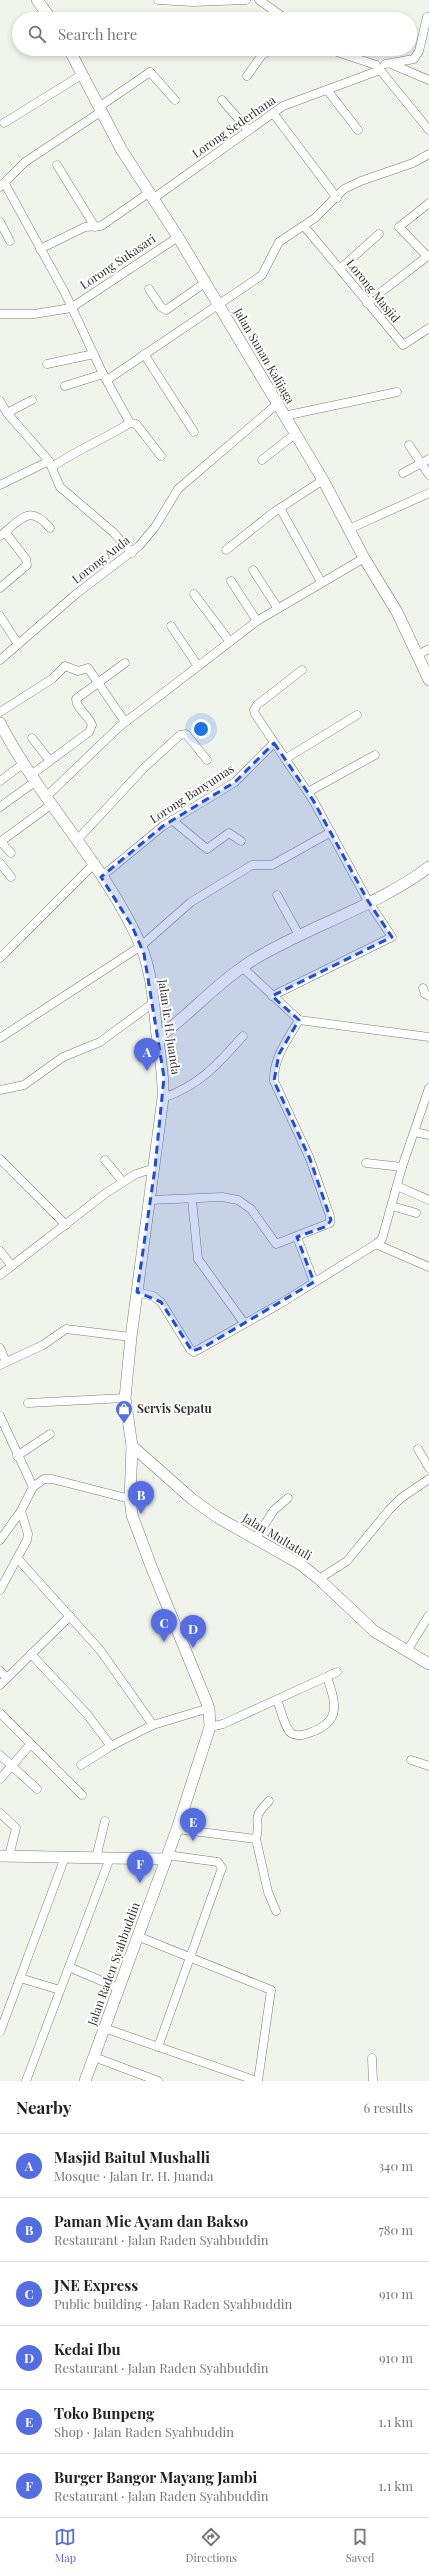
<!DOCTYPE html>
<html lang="en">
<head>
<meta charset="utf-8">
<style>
  body { margin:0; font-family:"Playfair Display",serif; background:#f2f2f2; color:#222 }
  .you { position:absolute; left:201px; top:729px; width:14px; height:14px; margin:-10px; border:3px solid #fff; border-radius:50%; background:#1a73e8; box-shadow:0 0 0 6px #1a73e833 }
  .badge { display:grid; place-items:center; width:26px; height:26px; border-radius:50%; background:#556de3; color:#fff; font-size:13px; font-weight:700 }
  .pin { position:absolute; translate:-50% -33px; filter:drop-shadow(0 1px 2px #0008) }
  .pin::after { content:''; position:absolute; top:21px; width:14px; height:12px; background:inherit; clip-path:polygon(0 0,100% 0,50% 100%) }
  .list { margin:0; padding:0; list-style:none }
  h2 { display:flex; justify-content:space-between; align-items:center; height:52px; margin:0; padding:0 16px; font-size:17px }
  h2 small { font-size:13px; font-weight:400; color:#767676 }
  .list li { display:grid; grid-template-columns:26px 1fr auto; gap:12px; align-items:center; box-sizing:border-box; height:64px; padding:0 16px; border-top:1px solid #e0e0e0 }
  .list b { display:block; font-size:15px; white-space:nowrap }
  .list p { margin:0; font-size:13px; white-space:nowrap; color:#767676 }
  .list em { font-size:13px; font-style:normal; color:#767676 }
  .icon { flex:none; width:22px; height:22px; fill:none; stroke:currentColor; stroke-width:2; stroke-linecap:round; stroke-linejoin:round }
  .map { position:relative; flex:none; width:429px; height:2081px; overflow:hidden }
  .search { position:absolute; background:#fff; box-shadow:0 2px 6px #0003; left:12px; right:12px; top:12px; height:44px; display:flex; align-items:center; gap:10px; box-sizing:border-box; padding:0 14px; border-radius:22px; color:#767676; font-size:15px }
  .sheet { height:436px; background:#fff }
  nav { display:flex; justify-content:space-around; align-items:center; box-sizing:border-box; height:56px; border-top:1px solid #e0e0e0; background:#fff; font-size:11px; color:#767676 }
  nav a { display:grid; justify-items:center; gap:2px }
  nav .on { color:#556de3 }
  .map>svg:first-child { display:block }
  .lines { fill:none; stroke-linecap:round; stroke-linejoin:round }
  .street-casing { stroke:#7b7e76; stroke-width:9 }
  .secondary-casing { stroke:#7b7e76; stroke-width:12 }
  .street { stroke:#fff; stroke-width:8 }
  .secondary { stroke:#fff; stroke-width:11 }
  .marked { fill:#1d4ed8; fill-opacity:0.2; stroke:#1d4ed8; stroke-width:3; stroke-dasharray:8 5; stroke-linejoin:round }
  .labels { text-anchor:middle; stroke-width:4; stroke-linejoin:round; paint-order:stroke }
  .street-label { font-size:12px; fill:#333431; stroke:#fff }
  .poi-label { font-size:12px; font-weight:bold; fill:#333431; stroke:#fff; text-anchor:start }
</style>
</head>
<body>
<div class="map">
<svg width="429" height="2081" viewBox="0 0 429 2081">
  <rect width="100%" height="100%" fill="#f1f4eb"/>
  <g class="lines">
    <defs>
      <g id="street">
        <polyline points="158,0 193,2 246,0"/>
        <polyline points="259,0 286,19"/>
        <polyline points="328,49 376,65 429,130"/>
        <polyline points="385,64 414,59 419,51 427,17"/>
        <polyline points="391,64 429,80"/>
        <polyline points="247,76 262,55 272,49"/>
        <polyline points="328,91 358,130"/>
        <polyline points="222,100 248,130"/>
        <polyline points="99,107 150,72 175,100"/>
        <polyline points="273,113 337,198"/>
        <polyline points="4,123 83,74"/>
        <polyline points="57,165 95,227"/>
        <polyline points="5,184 65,293 103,374 130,423"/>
        <polyline points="0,187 25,162 102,111"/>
        <polyline points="154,198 283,106 380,70"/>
        <polyline points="0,222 10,241"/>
        <polyline points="304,226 403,345 429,328"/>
        <polyline points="40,249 85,227 101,226 150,192"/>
        <polyline points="427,256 399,227 429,203"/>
        <polyline points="340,269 379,234"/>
        <polyline points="149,289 161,307 166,310 206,282"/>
        <polyline points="367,303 429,255"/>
        <polyline points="0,314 34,314 71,308 178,237"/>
        <polyline points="144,354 194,432"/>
        <polyline points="47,364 94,354"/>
        <polyline points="107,380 262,275 279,242 315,218 344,189 361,181 413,163 429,154"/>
        <polyline points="65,386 103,374"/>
        <polyline points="0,401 7,413 49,461 60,487 113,532 132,553"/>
        <polyline points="7,413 32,400"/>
        <polyline points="284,416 397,392"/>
        <polyline points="409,445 429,475"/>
        <polyline points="262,460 295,434"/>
        <path d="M52,467C77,450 104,439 130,423L136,424L161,456"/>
        <polyline points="403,473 429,459"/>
        <polyline points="0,485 49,461"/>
        <polyline points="280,508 321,582"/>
        <polyline points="349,529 429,493"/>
        <path d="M5,532C24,516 31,506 50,528"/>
        <polyline points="0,536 5,532 26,559 27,565 0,588"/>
        <polyline points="226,550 274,512 323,480"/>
        <polyline points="253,570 277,607"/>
        <polyline points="231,581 257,621"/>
        <polyline points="194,594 230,642"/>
        <polyline points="0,616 18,644"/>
        <polyline points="171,626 198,666"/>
        <polyline points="417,655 429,649"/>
        <polyline points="0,660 76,594 139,546 155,527 178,489 276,405"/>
        <polyline points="0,712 52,679 65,666 78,671 88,668 125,722"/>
        <polyline points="32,738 50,761"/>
        <polyline points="285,759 357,715"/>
        <path d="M31,775L89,732L92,725C89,716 76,708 76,699L125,663"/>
        <polyline points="0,781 24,763"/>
        <polyline points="308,792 375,755"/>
        <polyline points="47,796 119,727 257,621 364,558"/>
        <polyline points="0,807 36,781"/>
        <polyline points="172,820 207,849 229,833 241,841"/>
        <polyline points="77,840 144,768 180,735 186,734 207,760"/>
        <polyline points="0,842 52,804"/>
        <polyline points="1,842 11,853"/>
        <polyline points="0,863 11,877"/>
        <polyline points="101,877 163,826 235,782 274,743"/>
        <polyline points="277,895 299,935"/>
        <polyline points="0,958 93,865"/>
        <polyline points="242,967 299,1020 429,1037"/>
        <polyline points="423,988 425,994 429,996"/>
        <polyline points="272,996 392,937 368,901 313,800 255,714 254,710 257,705 302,670"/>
        <polyline points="0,1038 141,946 191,902 252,865 272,865 331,832"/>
        <polyline points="0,1090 24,1085 63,1057 100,1042 153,1003"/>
        <path d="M163,1098C200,1085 217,1065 243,1036"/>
        <polyline points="415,1132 429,1135"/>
        <polyline points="0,1159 66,1225"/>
        <polyline points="105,1160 123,1182"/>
        <polyline points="366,1163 402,1167"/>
        <polyline points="397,1186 429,1200"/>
        <path d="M150,1200L222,1197L238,1200L251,1209L276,1244L330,1223V1216L310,1159L274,1081C273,1058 288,1039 299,1020"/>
        <polyline points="192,1200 198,1259 244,1323"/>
        <polyline points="392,1206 416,1213"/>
        <polyline points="297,1237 314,1282"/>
        <polyline points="376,1244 429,1267"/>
        <polyline points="0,1251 12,1266"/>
        <polyline points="0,1275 106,1193 136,1174 155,1168"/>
        <polyline points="137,1292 153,1296 161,1302 190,1349 194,1352 278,1305 376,1244 382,1239 402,1167 429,1088"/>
        <polyline points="0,1348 6,1362"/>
        <polyline points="0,1365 43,1345 66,1329 131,1337"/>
        <polyline points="28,1403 125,1398"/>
        <polyline points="0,1416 33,1487 44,1479 52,1479 130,1499"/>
        <polyline points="418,1449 429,1468"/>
        <polyline points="17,1456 50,1434"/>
        <polyline points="256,1538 274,1510 288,1498"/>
        <polyline points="0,1540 21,1511"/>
        <polyline points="18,1559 100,1650 153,1725"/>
        <polyline points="319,1579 347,1561 389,1510 401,1498 429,1479"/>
        <polyline points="0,1590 27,1540 28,1534 21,1511 33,1487"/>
        <polyline points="407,1651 429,1615"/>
        <polyline points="31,1654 86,1713 111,1746 153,1725 209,1708"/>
        <polyline points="0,1671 7,1678"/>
        <polyline points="0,1685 70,1616"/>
        <path d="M277,1700C281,1709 284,1727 291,1733C297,1737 303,1735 309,1733C342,1722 336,1704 327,1677"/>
        <polyline points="0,1713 82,1795"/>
        <polyline points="210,1727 223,1724 337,1672"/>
        <polyline points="0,1755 37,1789"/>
        <polyline points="411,1760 429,1766"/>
        <polyline points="81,1765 111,1746"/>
        <polyline points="0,1779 30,1745"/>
        <polyline points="0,1813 16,1828 9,1856"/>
        <polyline points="177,1829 256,1839 268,1892 276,1911"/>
        <path d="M256,1839C262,1818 249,1821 269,1801"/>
        <polyline points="96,1858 105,1821"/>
        <polyline points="137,1936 271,1990 258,2081"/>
        <polyline points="69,1967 118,1988"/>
        <polyline points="20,1978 60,1990"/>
        <polyline points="104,2028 257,2081"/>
        <polyline points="0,2032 65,1857"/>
        <polyline points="158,2047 222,1868 218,1862 167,1855"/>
        <polyline points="94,2057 158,2081"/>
        <polyline points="372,2058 373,2081"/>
        <polyline points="26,2081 110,1858"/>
      </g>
      <g id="secondary">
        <polyline points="37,0 51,19"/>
        <polyline points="69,49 121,149 178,237 323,480 364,558 397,612 429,680"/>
        <path d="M0,723C40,801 106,865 141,946C152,972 154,1006 157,1035C160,1056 164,1076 163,1098L131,1337L125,1398L132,1446L130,1499L132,1515L151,1566L209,1708L210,1727L177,1829L85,2081"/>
        <path d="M158,1038C195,1010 224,975 265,953C318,923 380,904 429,867"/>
        <polyline points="132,1446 192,1499 217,1517 300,1564 319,1579 374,1631 429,1664"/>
        <polyline points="0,1856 165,1859"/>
      </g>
    </defs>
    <!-- street casing -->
    <use href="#street" class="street-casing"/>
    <!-- secondary casing -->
    <use href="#secondary" class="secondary-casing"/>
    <!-- street -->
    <use href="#street" class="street"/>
    <!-- secondary -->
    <use href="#secondary" class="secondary"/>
  </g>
  <!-- marked area -->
  <path class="marked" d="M274,743L313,800L368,901L392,937L272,996L299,1020L279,1054L274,1081L310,1159L331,1220L327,1226L297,1237L314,1282L204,1347L192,1351L161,1302L137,1292L155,1168L164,1077L144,954L132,926L101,877L163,826L235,782Z"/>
  <!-- icons -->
  <defs>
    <symbol id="shop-pin" viewBox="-11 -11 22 30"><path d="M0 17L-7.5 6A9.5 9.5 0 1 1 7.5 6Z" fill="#556de3" stroke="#fff"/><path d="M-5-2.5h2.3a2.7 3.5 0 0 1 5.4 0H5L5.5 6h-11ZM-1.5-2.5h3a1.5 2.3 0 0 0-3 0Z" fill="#fff"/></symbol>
  </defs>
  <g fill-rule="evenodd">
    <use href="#shop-pin" x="114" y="1399" width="20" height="27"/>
  </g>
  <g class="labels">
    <!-- street labels -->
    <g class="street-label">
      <text transform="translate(234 127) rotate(-35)" y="4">Lorong Sederhana</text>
      <text transform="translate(118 262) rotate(-34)" y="4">Lorong Sukasari</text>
      <text transform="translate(373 291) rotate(51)" y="4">Lorong Masjid</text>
      <text transform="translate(264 356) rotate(60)" y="4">Jalan Sunan Kalijaga</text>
      <text transform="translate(101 560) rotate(-38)" y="4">Lorong Anda</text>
      <text transform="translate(192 794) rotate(-33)" y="4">Lorong Banyumas</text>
      <text transform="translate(169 1027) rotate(82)" y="4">Jalan Ir. H. Juanda</text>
      <text transform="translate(277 1537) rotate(31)" y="4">Jalan Multatuli</text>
      <text transform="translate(114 1964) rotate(-70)" y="4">Jalan Raden Syahbuddin</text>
    </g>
    <!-- poi labels -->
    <g class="poi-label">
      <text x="137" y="1413">Servis Sepatu</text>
    </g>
  </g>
</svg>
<div class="you"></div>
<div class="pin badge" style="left:147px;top:1071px">A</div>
<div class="pin badge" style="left:141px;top:1514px">B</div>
<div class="pin badge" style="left:164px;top:1642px">C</div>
<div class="pin badge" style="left:193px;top:1648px">D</div>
<div class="pin badge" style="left:193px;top:1841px">E</div>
<div class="pin badge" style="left:140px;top:1883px">F</div>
<div class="search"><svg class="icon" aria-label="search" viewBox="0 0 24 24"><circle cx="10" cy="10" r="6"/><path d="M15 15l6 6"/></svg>Search here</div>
</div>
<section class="sheet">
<h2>Nearby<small>6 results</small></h2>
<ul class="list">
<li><span class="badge">A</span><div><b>Masjid Baitul Mushalli</b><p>Mosque · Jalan Ir. H. Juanda</p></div><em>340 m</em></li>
<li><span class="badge">B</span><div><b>Paman Mie Ayam dan Bakso</b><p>Restaurant · Jalan Raden Syahbuddin</p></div><em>780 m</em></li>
<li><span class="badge">C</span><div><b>JNE Express</b><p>Public building · Jalan Raden Syahbuddin</p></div><em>910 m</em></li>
<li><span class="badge">D</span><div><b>Kedai Ibu</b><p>Restaurant · Jalan Raden Syahbuddin</p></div><em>910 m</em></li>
<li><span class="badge">E</span><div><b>Toko Bunpeng</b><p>Shop · Jalan Raden Syahbuddin</p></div><em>1.1 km</em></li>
<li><span class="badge">F</span><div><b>Burger Bangor Mayang Jambi</b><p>Restaurant · Jalan Raden Syahbuddin</p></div><em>1.1 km</em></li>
</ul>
</section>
<nav>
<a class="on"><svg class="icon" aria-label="map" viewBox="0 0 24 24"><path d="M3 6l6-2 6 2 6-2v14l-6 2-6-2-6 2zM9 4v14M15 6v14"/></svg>Map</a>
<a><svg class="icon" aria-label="directions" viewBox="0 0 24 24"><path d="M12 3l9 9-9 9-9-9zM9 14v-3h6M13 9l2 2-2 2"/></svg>Directions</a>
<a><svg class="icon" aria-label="saved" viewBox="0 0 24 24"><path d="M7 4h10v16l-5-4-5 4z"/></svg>Saved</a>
</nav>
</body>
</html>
